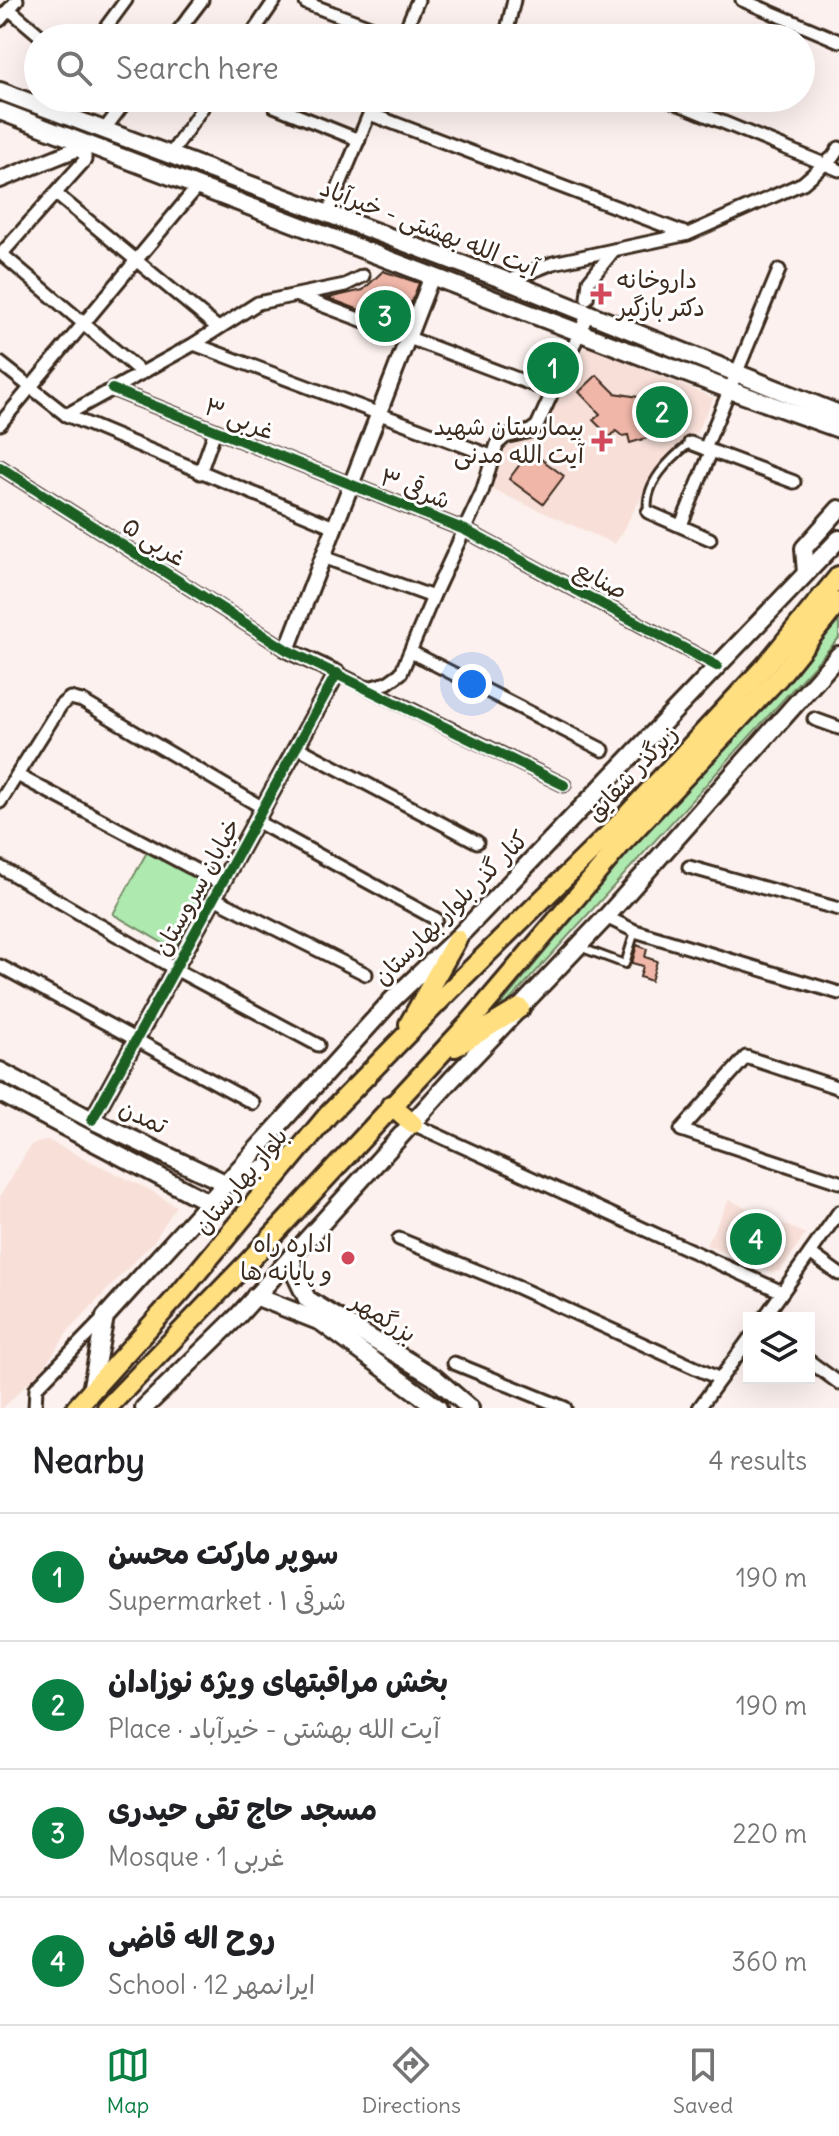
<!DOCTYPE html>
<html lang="en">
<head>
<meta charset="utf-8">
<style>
  body { margin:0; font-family:Delius,"Playpen Sans Arabic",sans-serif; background:#f6f6f6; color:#202124 }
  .controls { position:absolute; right:24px; bottom:24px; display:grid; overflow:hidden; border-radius:0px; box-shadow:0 8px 32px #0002 }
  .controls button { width:72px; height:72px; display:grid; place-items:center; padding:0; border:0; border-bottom:2px solid #e0e0e0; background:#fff; color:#202124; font:40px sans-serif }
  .you { position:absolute; left:472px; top:684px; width:28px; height:28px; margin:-20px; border:6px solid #fff; border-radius:50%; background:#1a73e8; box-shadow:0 0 0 12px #1a73e833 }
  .badge { display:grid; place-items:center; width:52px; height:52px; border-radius:50%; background:#0b8043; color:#fff; font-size:26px; font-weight:700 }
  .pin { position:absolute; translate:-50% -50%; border:4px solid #fff; box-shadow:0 2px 8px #0006 }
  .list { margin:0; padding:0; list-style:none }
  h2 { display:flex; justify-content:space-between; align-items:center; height:104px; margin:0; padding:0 32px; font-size:34px }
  h2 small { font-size:26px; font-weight:400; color:#757577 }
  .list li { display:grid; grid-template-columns:52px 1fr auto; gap:24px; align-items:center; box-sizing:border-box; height:128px; padding:0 32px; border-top:2px solid #e0e0e0 }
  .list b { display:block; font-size:30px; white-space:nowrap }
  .list p { margin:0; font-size:26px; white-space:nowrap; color:#757577 }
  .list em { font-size:26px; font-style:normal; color:#757577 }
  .icon { flex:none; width:44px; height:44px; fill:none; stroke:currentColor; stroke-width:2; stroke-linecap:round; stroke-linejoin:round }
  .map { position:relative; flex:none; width:839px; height:1408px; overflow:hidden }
  .search { position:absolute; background:#fff; box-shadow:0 8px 32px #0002; left:24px; right:24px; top:24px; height:88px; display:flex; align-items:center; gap:20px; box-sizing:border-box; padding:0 28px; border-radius:44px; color:#757577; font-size:30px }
  .sheet { height:616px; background:#fff }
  nav { display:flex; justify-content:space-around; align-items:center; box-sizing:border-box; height:112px; border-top:2px solid #e0e0e0; background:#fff; font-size:22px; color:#757577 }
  nav a { display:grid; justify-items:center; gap:4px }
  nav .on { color:#0b8043 }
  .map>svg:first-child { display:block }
  .built { fill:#f8e0d9 }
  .green { fill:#aee9af; stroke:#748a66; stroke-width:2 }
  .building { fill:#f0b7a9; stroke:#3b2a1e; stroke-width:2 }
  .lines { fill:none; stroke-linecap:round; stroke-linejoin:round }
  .service-casing { stroke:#3b2a1e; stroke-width:12 }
  .minor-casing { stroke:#3b2a1e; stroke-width:17 }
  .tertiary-casing { stroke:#3b2a1e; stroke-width:20 }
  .secondary-casing { stroke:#3b2a1e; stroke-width:22 }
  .primary-casing { stroke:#3b2a1e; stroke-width:24 }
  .service { stroke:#fff; stroke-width:6 }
  .minor { stroke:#fff; stroke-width:11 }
  .tertiary { stroke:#fff; stroke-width:14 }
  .secondary { stroke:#fff; stroke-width:16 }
  .primary { stroke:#ffdf80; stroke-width:18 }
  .cycleway-casing { stroke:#fff; stroke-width:15 }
  .cycleway { stroke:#1b5e20; stroke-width:10 }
  .poi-dot { fill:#d1495b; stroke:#fff; stroke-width:3 }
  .labels { text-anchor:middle; stroke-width:6; stroke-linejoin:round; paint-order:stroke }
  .street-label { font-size:24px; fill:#3b2a1e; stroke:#fff }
  .poi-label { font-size:24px; fill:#3b2a1e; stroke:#fff; text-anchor:end }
</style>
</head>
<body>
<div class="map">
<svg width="839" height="1408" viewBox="0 0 839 1408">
  <rect width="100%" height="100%" fill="#fcf1ee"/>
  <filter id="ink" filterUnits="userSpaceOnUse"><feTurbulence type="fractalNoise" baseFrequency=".0125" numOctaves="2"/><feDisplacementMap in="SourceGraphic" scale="16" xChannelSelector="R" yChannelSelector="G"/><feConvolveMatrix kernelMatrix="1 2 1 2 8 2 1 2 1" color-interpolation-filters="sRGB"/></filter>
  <g filter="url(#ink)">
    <!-- built -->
    <g class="built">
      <polygon points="585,345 714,398 696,433 665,456 615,544 493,490 496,464 506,447 540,434"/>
      <polygon points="47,1140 150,1190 176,1206 154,1241 69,1330 44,1367 3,1408 0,1408 0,1196 31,1145"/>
      <polygon points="729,1200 806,1234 780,1271 771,1272 706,1245"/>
    </g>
    <!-- green -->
    <g class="green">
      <polygon points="839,621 839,638 492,1020 490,1018 637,841"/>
      <polygon points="148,850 210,883 175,950 113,914"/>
    </g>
    <!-- building -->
    <g class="building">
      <polygon points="383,271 419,283 402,326 328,298 363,290"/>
      <polygon points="597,375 615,393 638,397 641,405 676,396 683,420 648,429 650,437 630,443 628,435 622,436 616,431 610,437 593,420 600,414 579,392"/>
      <polygon points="530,451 564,476 543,504 509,479"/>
      <polygon points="637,945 647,949 645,957 657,961 651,981 640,977 643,966 632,963"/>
    </g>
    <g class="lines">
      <defs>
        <g id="service">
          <path d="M648,511C644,483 670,459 690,443"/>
          <polyline points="582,948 625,964 635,931"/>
        </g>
        <g id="minor">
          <polyline points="514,0 507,30 519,38"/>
          <polyline points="742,0 839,41"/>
          <polyline points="306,3 399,38"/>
          <polyline points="9,9 43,38"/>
          <polyline points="0,20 17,0"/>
          <polyline points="98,38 126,0"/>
          <polyline points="173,38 202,0"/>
          <polyline points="249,38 275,0"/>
          <polyline points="402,38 418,0"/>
          <polyline points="664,98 839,170"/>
          <polyline points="274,106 359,140"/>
          <polyline points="46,108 54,98"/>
          <polyline points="370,114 687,234"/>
          <polyline points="104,130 128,98"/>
          <polyline points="78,150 85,155 85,160 4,251 4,256 142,373"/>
          <polyline points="170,155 209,98"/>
          <polyline points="56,194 218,328"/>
          <polyline points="327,215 376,98"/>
          <polyline points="508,281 553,263 688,234 803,183 833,157 839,148"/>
          <polyline points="298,296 552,392"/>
          <polyline points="587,298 589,281 614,250"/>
          <polyline points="194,344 491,456"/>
          <polyline points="0,363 66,415 334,527"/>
          <polyline points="112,389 465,530 717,666"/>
          <polyline points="66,415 194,344 258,303 345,285 363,276"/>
          <polyline points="0,424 198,186"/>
          <polyline points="690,443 794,482"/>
          <polyline points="705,449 779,270"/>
          <polyline points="0,467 287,650"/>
          <polyline points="200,473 215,431"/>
          <polyline points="648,512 710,539"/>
          <polyline points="681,525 711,452"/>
          <polyline points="323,557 433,597"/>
          <polyline points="411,652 603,750"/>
          <polyline points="337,673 564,785"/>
          <polyline points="368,688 387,683 401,673 433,597 482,492 497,444 505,437 530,431 537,426 588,314"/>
          <polyline points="814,719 839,728"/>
          <polyline points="297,747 477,842"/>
          <polyline points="17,775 222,884"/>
          <polyline points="0,802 61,705 70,698 82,701 263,808"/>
          <polyline points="256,821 436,919"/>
          <polyline points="0,867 175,969 318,1045"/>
          <polyline points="689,867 839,909"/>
          <polyline points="214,898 366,974"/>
          <polyline points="606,917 635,931 839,993"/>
          <polyline points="0,966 253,1103"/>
          <polyline points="839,1088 746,1057 681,1130 839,1182"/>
          <polyline points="413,1124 782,1292"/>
          <polyline points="399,1239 517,1287 720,1379"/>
          <polyline points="810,1253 839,1274"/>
          <polyline points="764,1318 839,1212"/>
          <polyline points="809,1361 839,1383"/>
          <polyline points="454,1363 565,1408"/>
          <polyline points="35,1408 36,1388 104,1318"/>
          <polyline points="699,1408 749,1339"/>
        </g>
        <g id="tertiary">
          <polyline points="0,180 89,144"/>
          <polyline points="92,1120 337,673 287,650 432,276"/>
        </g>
        <g id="secondary">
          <polyline points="0,91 507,281 839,414"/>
          <polyline points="0,111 730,390 839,429"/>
          <polyline points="806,573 804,548 839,509"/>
          <polyline points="0,1071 92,1120 225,1183 293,1157"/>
          <polyline points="0,1093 208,1202"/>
          <polyline points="291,1257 296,1276 307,1299 434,1377 470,1408"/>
          <polyline points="255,1296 321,1322 438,1408"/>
          <polyline points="91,1391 105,1317 392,1000 460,935 839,539"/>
          <polyline points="144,1408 237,1317 452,1079 606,917 839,655"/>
        </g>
        <g id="primary">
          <polyline points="409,1024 457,939"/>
          <polyline points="455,1047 520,1008"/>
          <polyline points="391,1105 413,1124"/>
          <polyline points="76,1408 181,1292 328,1115 449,991 613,830 765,666 839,576"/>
          <polyline points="107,1408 250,1260 471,1021 624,841 779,677 839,602"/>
        </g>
      </defs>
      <!-- service casing -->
      <use href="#service" class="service-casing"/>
      <!-- minor casing -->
      <use href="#minor" class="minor-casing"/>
      <!-- tertiary casing -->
      <use href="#tertiary" class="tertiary-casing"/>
      <!-- secondary casing -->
      <use href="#secondary" class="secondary-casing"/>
      <!-- primary casing -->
      <use href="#primary" class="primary-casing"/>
      <!-- service -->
      <use href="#service" class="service"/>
      <!-- minor -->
      <use href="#minor" class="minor"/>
      <!-- tertiary -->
      <use href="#tertiary" class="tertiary"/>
      <!-- secondary -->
      <use href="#secondary" class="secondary"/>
      <!-- primary -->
      <use href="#primary" class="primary"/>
      <defs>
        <g id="cycleway">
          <polyline points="112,389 465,530 717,666"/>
          <polyline points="0,467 287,650 564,785"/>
          <polyline points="92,1120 337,673"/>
        </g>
      </defs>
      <!-- cycleway casing -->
      <use href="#cycleway" class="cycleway-casing"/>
      <!-- cycleway -->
      <use href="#cycleway" class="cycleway"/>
    </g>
  </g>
  <!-- markers -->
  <g class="poi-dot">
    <path d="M597 282h8v8h8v8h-8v8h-8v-8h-8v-8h8z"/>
    <path d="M598 429h8v8h8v8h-8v8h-8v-8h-8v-8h8z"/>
    <circle cx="348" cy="1258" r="8"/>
  </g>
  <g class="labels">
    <!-- street labels -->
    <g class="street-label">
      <text transform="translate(429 228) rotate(21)" y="8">آیت الله بهشتی - خیرآباد</text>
      <text transform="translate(239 419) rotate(22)" y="8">غربی ۳</text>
      <text transform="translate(415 489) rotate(21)" y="8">شرقی ۳</text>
      <text transform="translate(154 542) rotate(33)" y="8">غربی ۵</text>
      <text transform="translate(601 580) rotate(28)" y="8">صنایع</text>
      <text transform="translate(632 773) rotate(-47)" y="8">زیرگذر شقایق</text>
      <text transform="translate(197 887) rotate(-61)" y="8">خیابان سروستان</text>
      <text transform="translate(451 908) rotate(-45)" y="8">کنار گذر بلوار بهارستان</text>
      <text transform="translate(143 1117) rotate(25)" y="8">تمدن</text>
      <text transform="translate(241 1181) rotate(-50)" y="8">بلوار بهارستان</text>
      <text transform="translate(384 1318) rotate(32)" y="8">بزرگمهر</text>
    </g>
    <!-- poi labels -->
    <g class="poi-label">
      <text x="617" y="288" text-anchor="start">داروخانه<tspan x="617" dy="28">دکتر بازگیر</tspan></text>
      <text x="584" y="435">بیمارستان شهید<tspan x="584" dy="28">آیت الله مدنی</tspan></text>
      <text x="332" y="1252">اداره راه<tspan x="332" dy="28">و پایانه ها</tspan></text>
    </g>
  </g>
</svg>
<div class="controls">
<button><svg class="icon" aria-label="layers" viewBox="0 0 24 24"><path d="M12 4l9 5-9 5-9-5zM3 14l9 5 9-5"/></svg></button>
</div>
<div class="you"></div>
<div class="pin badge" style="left:553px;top:368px">1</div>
<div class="pin badge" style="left:662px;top:412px">2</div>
<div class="pin badge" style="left:385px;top:316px">3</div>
<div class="pin badge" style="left:756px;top:1239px">4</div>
<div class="search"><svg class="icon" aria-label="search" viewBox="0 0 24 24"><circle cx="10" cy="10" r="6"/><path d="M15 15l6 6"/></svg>Search here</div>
</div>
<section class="sheet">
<h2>Nearby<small>4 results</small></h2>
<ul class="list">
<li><span class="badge">1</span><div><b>سوپر مارکت محسن</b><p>Supermarket · شرقی ۱</p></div><em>190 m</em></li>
<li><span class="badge">2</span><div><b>بخش مراقبتهای ویژه نوزادان</b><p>Place · آیت الله بهشتی - خیرآباد</p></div><em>190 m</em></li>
<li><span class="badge">3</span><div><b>مسجد حاج تقی حیدری</b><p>Mosque · غربی 1</p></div><em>220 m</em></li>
<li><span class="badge">4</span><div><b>روح اله قاضی</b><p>School · ایرانمهر 12</p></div><em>360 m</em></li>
</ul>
</section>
<nav>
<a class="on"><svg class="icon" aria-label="map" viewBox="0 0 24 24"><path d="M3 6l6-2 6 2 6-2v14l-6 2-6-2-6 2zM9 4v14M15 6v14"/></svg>Map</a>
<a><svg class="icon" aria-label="directions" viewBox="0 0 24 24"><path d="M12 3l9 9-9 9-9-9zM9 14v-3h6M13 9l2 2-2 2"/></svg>Directions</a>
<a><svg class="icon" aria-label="saved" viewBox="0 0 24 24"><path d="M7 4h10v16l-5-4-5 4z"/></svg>Saved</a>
</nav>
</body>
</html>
